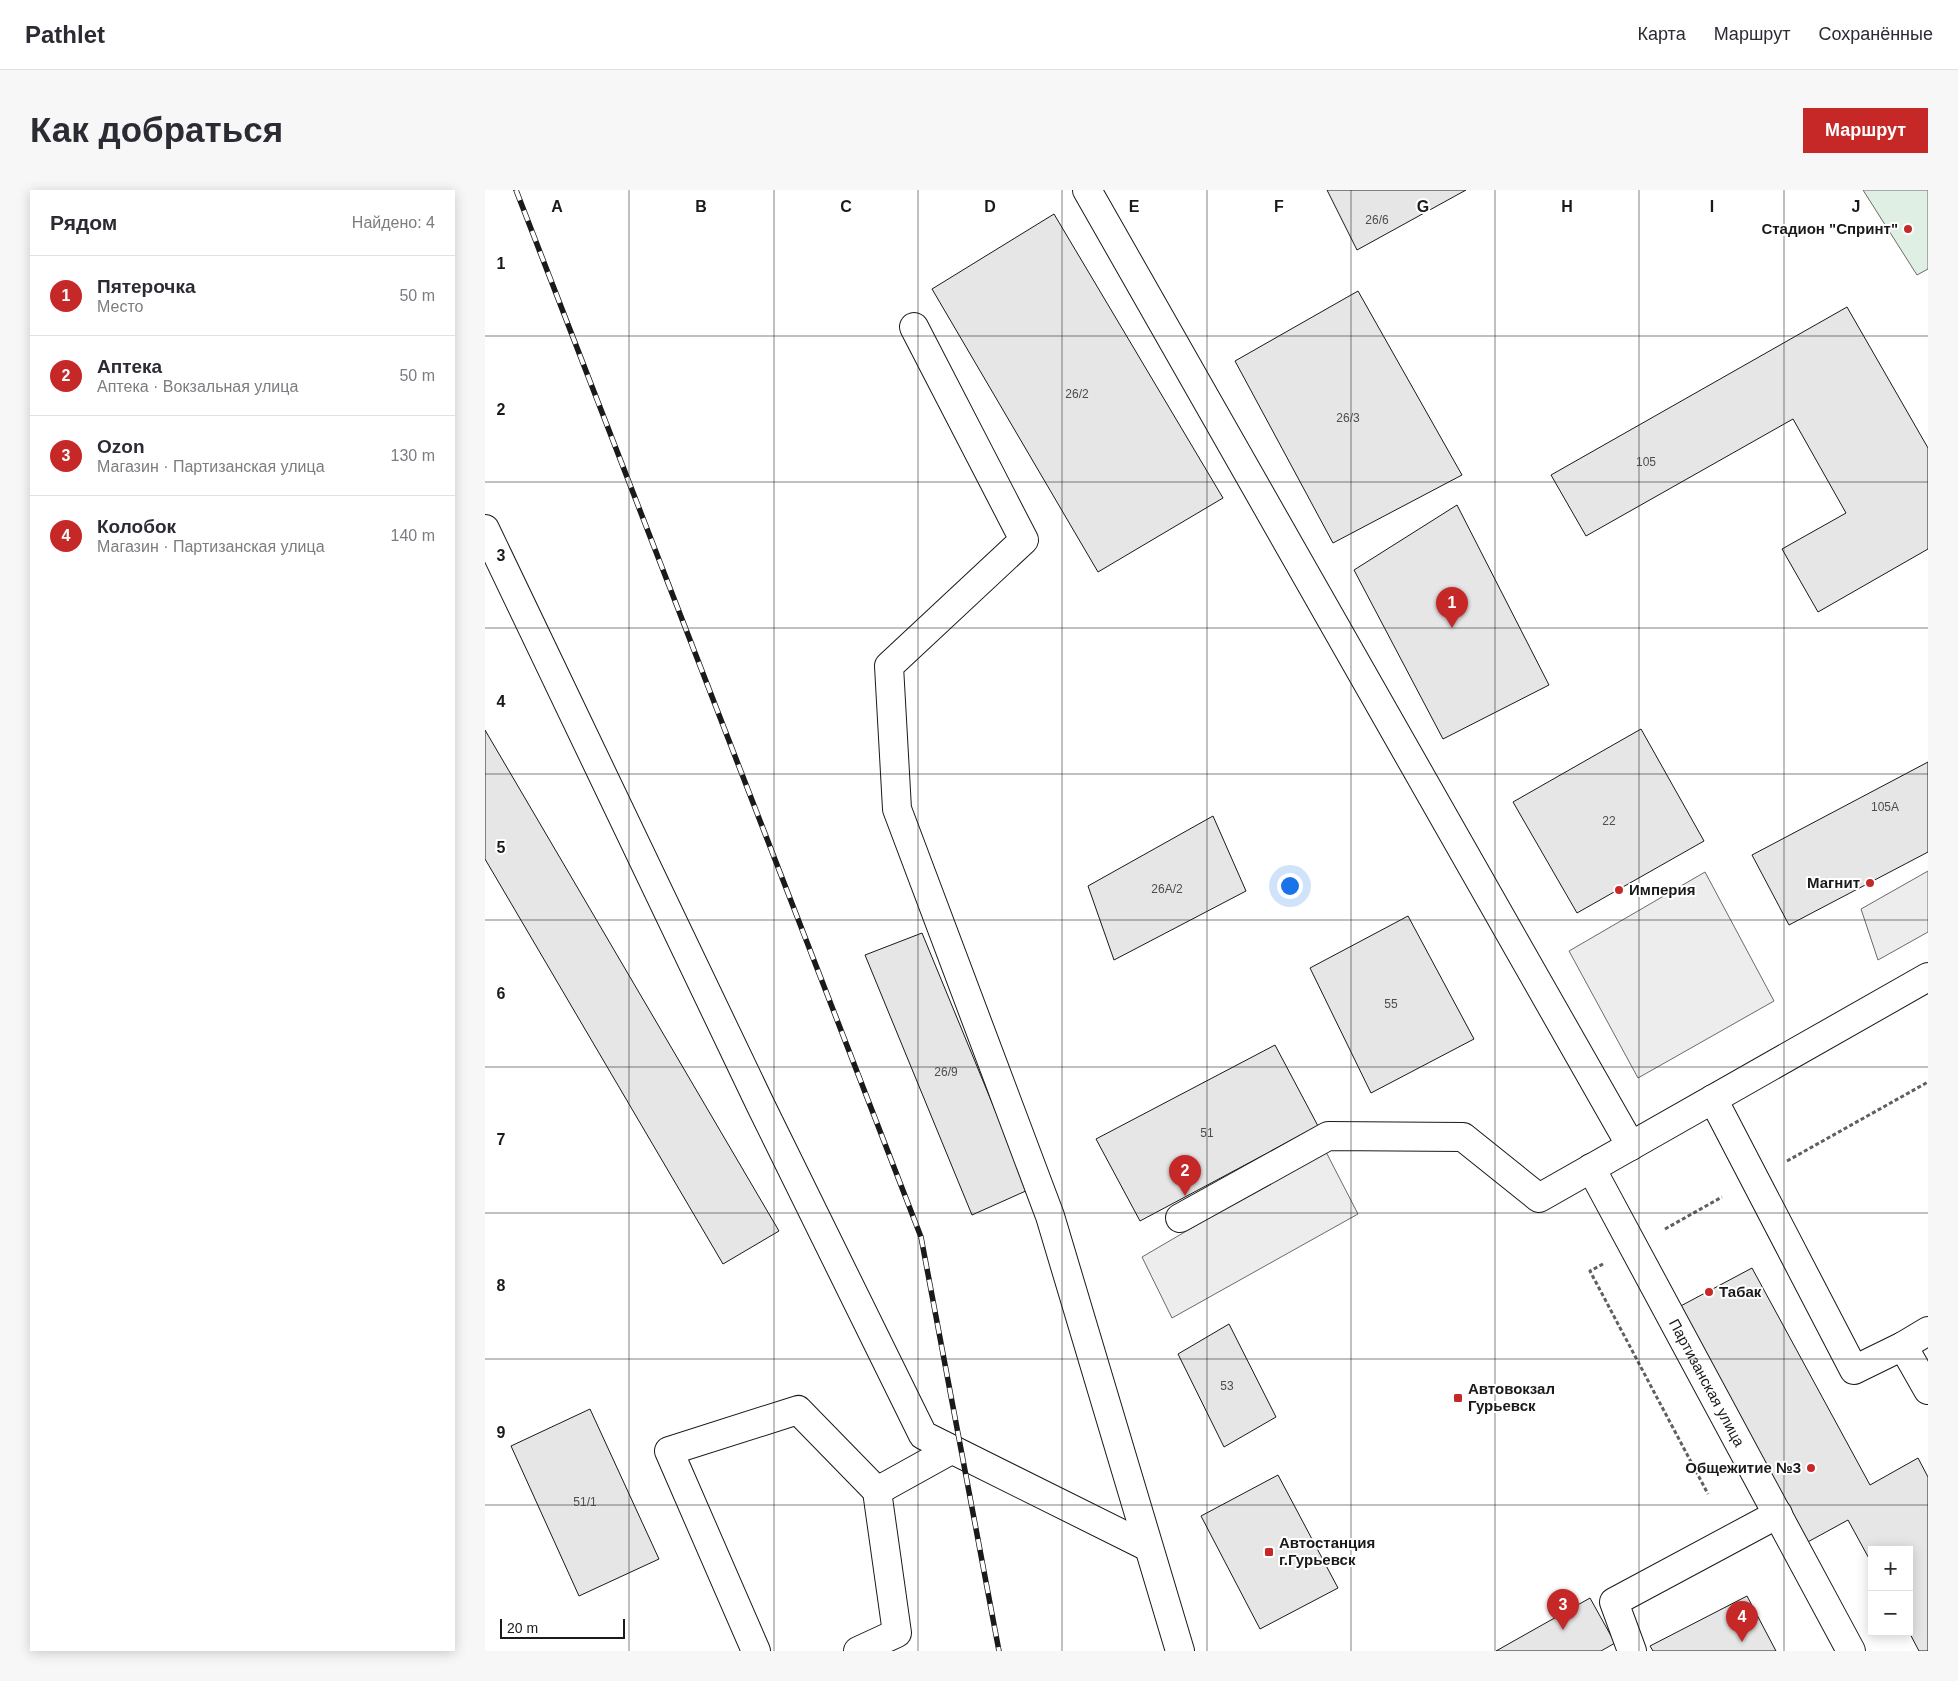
<!DOCTYPE html>
<html lang="ru">
<head>
<meta charset="utf-8">
<style>
  body { margin:0; font-family:Arial,sans-serif; background:#f7f7f7; color:#2b2b33 }
  .controls { position:absolute; right:15px; bottom:15px; display:grid; overflow:hidden; border-radius:0px; box-shadow:0 2px 12px #0003 }
  .controls button { width:45px; height:45px; display:grid; place-items:center; padding:0; border:0; border-bottom:1px solid #e1e1e2; background:#fff; color:#2b2b33; font:25px sans-serif }
  .scale { position:absolute; left:15px; bottom:12px; width:125px; box-sizing:border-box; padding-left:5px; border:2px solid #1a1a1a; border-top:0; font-size:14px; line-height:18px; white-space:nowrap; color:#1a1a1a; -webkit-text-stroke:4px #fff; paint-order:stroke }
  .you { position:absolute; left:804px; top:695px; width:18px; height:18px; margin:-12px; border:4px solid #fff; border-radius:50%; background:#1a73e8; box-shadow:0 0 0 8px #1a73e833 }
  .badge { display:grid; place-items:center; width:32px; height:32px; border-radius:50%; background:#c62828; color:#fff; font-size:16px; font-weight:700 }
  .pin { position:absolute; translate:-50% -41px; filter:drop-shadow(0 1px 2px #0008) }
  .pin::after { content:''; position:absolute; top:26px; width:18px; height:15px; background:inherit; clip-path:polygon(0 0,100% 0,50% 100%) }
  .list { margin:0; padding:0; list-style:none }
  h2 { display:flex; justify-content:space-between; align-items:center; height:65px; margin:0; padding:0 20px; font-size:21px }
  h2 small { font-size:16px; font-weight:400; color:#7c7c81 }
  .list li { display:grid; grid-template-columns:32px 1fr auto; gap:15px; align-items:center; box-sizing:border-box; height:80px; padding:0 20px; border-top:1px solid #e1e1e2 }
  .list b { display:block; font-size:19px; white-space:nowrap }
  .list p { margin:0; font-size:16px; white-space:nowrap; color:#7c7c81 }
  .list em { font-size:16px; font-style:normal; color:#7c7c81 }
  .map { position:relative; flex:none; width:1443px; height:1461px; overflow:hidden; border-radius:0px }
  header { display:flex; align-items:center; gap:30px; box-sizing:border-box; height:70px; padding:0 25px; background:#fff; border-bottom:1px solid #e1e1e2 }
  header strong { font-size:24px }
  nav { display:flex; gap:28px; margin-inline-start:auto; font-size:18px }
  .intro { display:flex; align-items:center; justify-content:space-between; box-sizing:border-box; height:120px; padding:0 30px }
  h1 { margin:0; font-size:35px }
  .button { padding:12px 22px; border-radius:0px; background:#c62828; color:#fff; font-size:18px; font-weight:700 }
  main { display:flex; gap:30px; padding:0 30px }
  aside { flex:1; background:#fff; border-radius:0px; box-shadow:0 2px 12px #0003 }
  .map>svg:first-child { display:block }
  .green { fill:#e0efe3; stroke:#6a6a6a }
  .parking { fill:#ededed; stroke:#6a6a6a }
  .building { fill:#e6e6e6; stroke:#1a1a1a }
  .lines { fill:none; stroke-linecap:round; stroke-linejoin:round }
  .minor-casing { stroke:#1a1a1a; stroke-width:30 }
  .path { stroke:#5f5f5f; stroke-width:3; stroke-dasharray:4 2.5; stroke-linecap:butt }
  .minor { stroke:#fff; stroke-width:28 }
  .rail-casing { stroke:#1a1a1a; stroke-width:5.5 }
  .rail { stroke:#fff; stroke-width:4; stroke-dasharray:11; stroke-linecap:butt }
  .grid { fill:none; stroke:#1a1a1a; stroke-width:1; stroke-opacity:0.55 }
  .poi-dot { fill:#c62828; stroke:#fff; stroke-width:2 }
  .labels { text-anchor:middle; stroke-width:4; stroke-linejoin:round; paint-order:stroke }
  .number-label { font-size:12px; fill:#4d4d4d }
  .poi-label { font-size:15px; font-weight:bold; fill:#1a1a1a; stroke:#fff; text-anchor:start }
  .street-label { font-size:15px; fill:#1a1a1a; stroke:#fff }
  .grid-label { font-size:16px; text-anchor:middle; font-weight:bold; fill:#1a1a1a; stroke:#fff; stroke-width:4; stroke-linejoin:round; paint-order:stroke }
</style>
</head>
<body>
<header>
<strong>Pathlet</strong>
<nav><a>Карта</a><a>Маршрут</a><a>Сохранённые</a></nav>
</header>
<div class="intro"><h1>Как добраться</h1><a class="button">Маршрут</a></div>
<main>
<aside>
<h2>Рядом<small>Найдено: 4</small></h2>
<ul class="list">
<li><span class="badge">1</span><div><b>Пятерочка</b><p>Место</p></div><em>50 m</em></li>
<li><span class="badge">2</span><div><b>Аптека</b><p>Аптека · Вокзальная улица</p></div><em>50 m</em></li>
<li><span class="badge">3</span><div><b>Ozon</b><p>Магазин · Партизанская улица</p></div><em>130 m</em></li>
<li><span class="badge">4</span><div><b>Колобок</b><p>Магазин · Партизанская улица</p></div><em>140 m</em></li>
</ul>
</aside>
<div class="map">
<svg width="1443" height="1461" viewBox="0 0 1443 1461">
  <rect width="100%" height="100%" fill="#fff"/>
  <!-- green -->
  <polygon class="green" points="1378,0 1443,0 1443,79 1432,85"/>
  <!-- parking -->
  <g class="parking">
    <polygon points="1443,681 1443,742 1393,770 1376,719"/>
    <polygon points="1220,682 1289,811 1153,888 1084,761"/>
    <polygon points="840,960 873,1024 687,1128 657,1067"/>
  </g>
  <!-- building -->
  <g class="building">
    <polygon points="842,0 981,0 872,60"/>
    <polygon points="569,24 738,308 613,382 447,99"/>
    <polygon points="873,101 977,285 848,353 750,171"/>
    <polygon points="1362,117 1443,258 1443,359 1333,422 1297,359 1361,323 1308,229 1101,346 1066,285"/>
    <polygon points="972,315 1064,495 958,549 869,380"/>
    <polygon points="1156,539 1219,651 1092,723 1028,612"/>
    <polygon points="0,540 294,1041 238,1074 0,669"/>
    <polygon points="1443,572 1443,662 1304,735 1267,665"/>
    <polygon points="728,626 761,701 629,770 603,696"/>
    <polygon points="923,726 989,849 886,903 825,778"/>
    <polygon points="437,743 543,1000 487,1025 380,765"/>
    <polygon points="790,855 833,936 655,1031 611,949"/>
    <polygon points="1267,1078 1385,1295 1433,1268 1443,1287 1443,1461 1434,1461 1424,1442 1424,1360 1387,1360 1387,1374 1363,1330 1319,1354 1190,1119"/>
    <polygon points="744,1134 791,1227 739,1257 693,1164"/>
    <polygon points="105,1219 174,1369 94,1406 26,1256"/>
    <polygon points="793,1285 853,1398 775,1439 716,1326"/>
    <polygon points="1262,1406 1291,1461 1168,1461 1165,1456"/>
    <polygon points="1105,1408 1130,1453 1116,1461 1011,1461"/>
  </g>
  <g class="lines">
    <defs>
      <g id="minor">
        <polyline points="602,0 1146,956"/>
        <polyline points="429,137 539,350 404,476 412,619 565,1026 695,1461"/>
        <polyline points="0,339 276,916 438,1245 663,1357"/>
        <polyline points="1228,909 1369,1180 1418,1156 1443,1200"/>
        <path id="s1" d="M1106,978L1366,1461"/>
        <polyline points="695,1028 843,946 978,947 1054,1008 1443,787"/>
        <polyline points="1418,1156 1443,1141"/>
        <polyline points="392,1301 466,1260"/>
        <polyline points="271,1461 184,1261 313,1220 392,1301 412,1443 373,1461"/>
        <polyline points="1147,1461 1129,1412 1293,1324"/>
      </g>
    </defs>
    <!-- minor casing -->
    <use href="#minor" class="minor-casing"/>
    <!-- path -->
    <g class="path">
      <polyline points="1302,971 1443,892"/>
      <polyline points="1180,1039 1237,1007"/>
      <polyline points="1118,1074 1105,1081 1223,1304"/>
    </g>
    <!-- minor -->
    <use href="#minor" class="minor"/>
    <defs>
      <polyline id="rail" points="31,0 436,1047 514,1461"/>
    </defs>
    <!-- rail casing -->
    <use href="#rail" class="rail-casing"/>
    <!-- rail -->
    <use href="#rail" class="rail"/>
  </g>
  <!-- grid -->
  <path class="grid" d="M144,0V1461M289,0V1461M433,0V1461M577,0V1461M722,0V1461M866,0V1461M1010,0V1461M1154,0V1461M1299,0V1461M0,146H1443M0,292H1443M0,438H1443M0,584H1443M0,730H1443M0,877H1443M0,1023H1443M0,1169H1443M0,1315H1443"/>
  <!-- markers -->
  <g class="poi-dot">
    <circle cx="1423" cy="39" r="5"/>
    <circle cx="1385" cy="693" r="5"/>
    <circle cx="1134" cy="700" r="5"/>
    <circle cx="1224" cy="1102" r="5"/>
    <rect x="968" y="1203" width="10" height="10" rx="2.5"/>
    <circle cx="1326" cy="1278" r="5"/>
    <rect x="779" y="1357" width="10" height="10" rx="2.5"/>
  </g>
  <g class="labels">
    <!-- number labels -->
    <g class="number-label">
      <text x="892" y="34">26/6</text>
      <text x="592" y="208">26/2</text>
      <text x="863" y="232">26/3</text>
      <text x="1161" y="276">105</text>
      <text x="1400" y="621">105А</text>
      <text x="1124" y="635">22</text>
      <text x="682" y="703">26А/2</text>
      <text x="906" y="818">55</text>
      <text x="461" y="886">26/9</text>
      <text x="722" y="947">51</text>
      <text x="742" y="1200">53</text>
      <text x="100" y="1316">51/1</text>
    </g>
    <!-- poi labels -->
    <g class="poi-label">
      <text x="1413" y="44" text-anchor="end">Стадион "Спринт"</text>
      <text x="1375" y="698" text-anchor="end">Магнит</text>
      <text x="1144" y="705">Империя</text>
      <text x="1234" y="1107">Табак</text>
      <text x="983" y="1204">Автовокзал<tspan x="983" dy="17">Гурьевск</tspan></text>
      <text x="1316" y="1283" text-anchor="end">Общежитие №3</text>
      <text x="794" y="1358">Автостанция<tspan x="794" dy="17">г.Гурьевск</tspan></text>
    </g>
    <!-- street labels -->
    <g class="street-label">
      <text dy="5" stroke="none"><textPath href="#s1" startOffset="244">Партизанская улица</textPath></text>
    </g>
  </g>
  <g class="grid-label">
    <text x="72" y="22">A</text>
    <text x="216" y="22">B</text>
    <text x="361" y="22">C</text>
    <text x="505" y="22">D</text>
    <text x="649" y="22">E</text>
    <text x="794" y="22">F</text>
    <text x="938" y="22">G</text>
    <text x="1082" y="22">H</text>
    <text x="1227" y="22">I</text>
    <text x="1371" y="22">J</text>
    <text x="16" y="79">1</text>
    <text x="16" y="225">2</text>
    <text x="16" y="371">3</text>
    <text x="16" y="517">4</text>
    <text x="16" y="663">5</text>
    <text x="16" y="809">6</text>
    <text x="16" y="955">7</text>
    <text x="16" y="1101">8</text>
    <text x="16" y="1248">9</text>
  </g>
</svg>
<div class="controls">
<button>+</button>
<button>−</button>
</div>
<div class="scale">20 m</div>
<div class="you"></div>
<div class="pin badge" style="left:967px;top:438px">1</div>
<div class="pin badge" style="left:700px;top:1006px">2</div>
<div class="pin badge" style="left:1078px;top:1440px">3</div>
<div class="pin badge" style="left:1257px;top:1452px">4</div>
</div>
</main>
</body>
</html>
